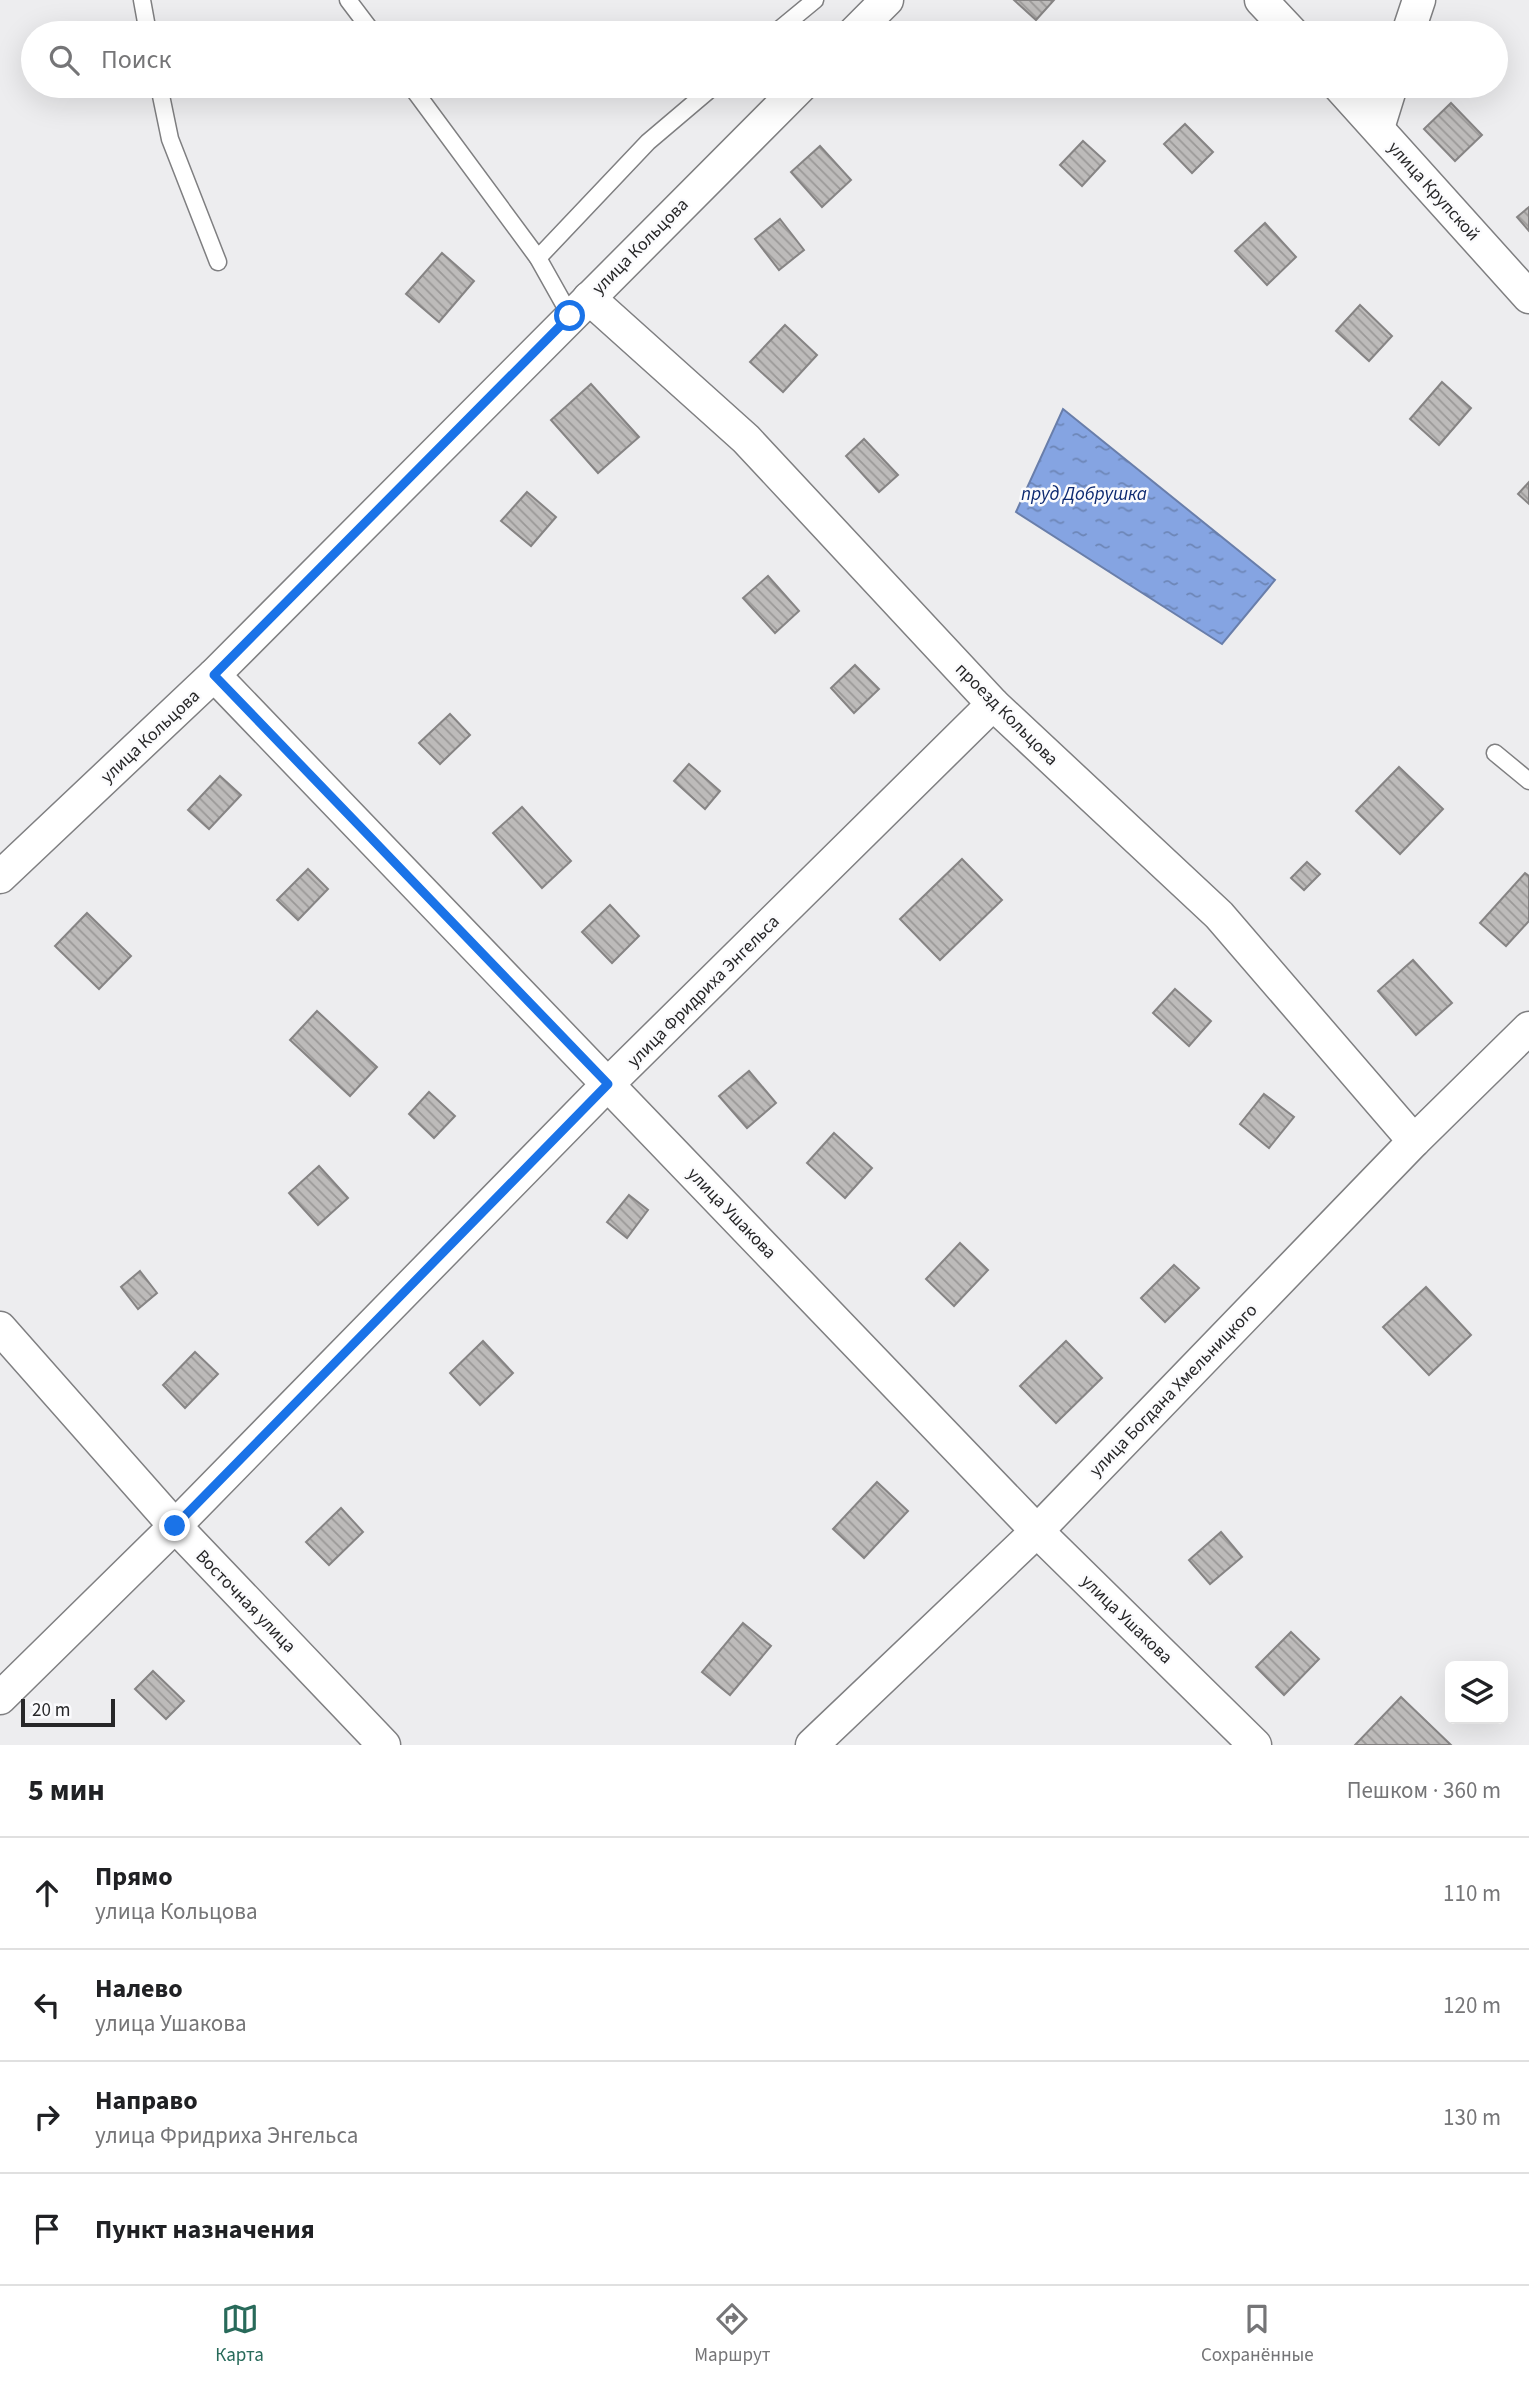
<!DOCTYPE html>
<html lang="ru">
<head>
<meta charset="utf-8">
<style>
  body { margin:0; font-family:"Source Sans 3",sans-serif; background:#f6f6f6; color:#202124 }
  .controls { position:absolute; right:21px; bottom:21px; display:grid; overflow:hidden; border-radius:10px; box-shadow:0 7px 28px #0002 }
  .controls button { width:63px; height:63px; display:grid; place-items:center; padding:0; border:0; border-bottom:2px solid #e0e0e0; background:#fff; color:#202124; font:35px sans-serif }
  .scale { position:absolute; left:21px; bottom:18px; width:94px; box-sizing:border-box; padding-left:7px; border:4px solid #272728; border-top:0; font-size:19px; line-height:24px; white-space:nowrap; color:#272728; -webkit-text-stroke:5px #fbfbfd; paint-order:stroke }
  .stop { position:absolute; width:21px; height:21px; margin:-16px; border:5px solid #1a73e8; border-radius:50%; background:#fff }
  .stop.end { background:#1a73e8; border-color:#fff; box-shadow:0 2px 7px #0008 }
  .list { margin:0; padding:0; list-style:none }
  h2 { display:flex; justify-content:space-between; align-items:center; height:91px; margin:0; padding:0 28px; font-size:30px }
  h2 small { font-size:23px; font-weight:400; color:#757577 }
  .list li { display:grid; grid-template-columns:46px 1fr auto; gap:21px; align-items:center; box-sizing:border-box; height:112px; padding:0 28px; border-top:2px solid #e0e0e0 }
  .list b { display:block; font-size:26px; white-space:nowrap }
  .list p { margin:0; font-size:23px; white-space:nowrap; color:#757577 }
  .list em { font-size:23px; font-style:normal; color:#757577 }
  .icon { flex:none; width:38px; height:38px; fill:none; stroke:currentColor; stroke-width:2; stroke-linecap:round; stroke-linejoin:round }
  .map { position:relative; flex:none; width:1529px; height:1745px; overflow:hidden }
  .search { position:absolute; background:#fff; box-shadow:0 7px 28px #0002; left:21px; right:21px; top:21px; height:77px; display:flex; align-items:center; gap:18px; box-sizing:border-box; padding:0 24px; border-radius:38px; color:#757577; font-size:26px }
  .sheet { height:539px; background:#fff }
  nav { display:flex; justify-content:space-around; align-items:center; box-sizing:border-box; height:98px; border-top:2px solid #e0e0e0; background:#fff; font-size:19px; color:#757577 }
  nav a { display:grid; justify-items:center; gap:4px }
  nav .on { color:#286a5a }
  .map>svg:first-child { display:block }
  .water { fill:url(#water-ripples); stroke:#697eaa; stroke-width:2 }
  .building { fill:url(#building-back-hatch); stroke:#868484; stroke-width:2 }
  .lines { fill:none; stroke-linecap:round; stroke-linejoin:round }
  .service-casing { stroke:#7f7f81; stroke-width:19 }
  .minor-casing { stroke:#7f7f81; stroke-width:35 }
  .service { stroke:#fff; stroke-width:16 }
  .minor { stroke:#fff; stroke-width:32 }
  .route { stroke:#1a73e8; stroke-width:9 }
  .labels { text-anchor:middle; stroke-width:5; stroke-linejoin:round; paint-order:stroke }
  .street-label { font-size:18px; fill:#272728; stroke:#fbfbfd }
  .water-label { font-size:19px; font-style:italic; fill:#0d2a71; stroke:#fbfbfd }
</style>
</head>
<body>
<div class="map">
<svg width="1529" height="1745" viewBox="0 0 1529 1745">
  <defs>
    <pattern id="water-ripples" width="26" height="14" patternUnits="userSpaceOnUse" patternTransform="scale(1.75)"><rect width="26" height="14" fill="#85a4e2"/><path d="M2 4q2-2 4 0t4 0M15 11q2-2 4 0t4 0" fill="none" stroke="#6d86b7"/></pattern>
    <pattern id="building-back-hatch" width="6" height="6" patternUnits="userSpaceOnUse" patternTransform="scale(1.75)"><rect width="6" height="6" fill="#bdbbba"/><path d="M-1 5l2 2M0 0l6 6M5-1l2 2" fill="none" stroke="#9a9897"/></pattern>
  </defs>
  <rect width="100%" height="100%" fill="#ededef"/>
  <!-- water -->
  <polygon class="water" points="1063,409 1275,580 1222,644 1016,512"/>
  <!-- building -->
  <g class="building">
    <polygon points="1014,0 1054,0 1036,20"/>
    <polygon points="1451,103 1482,135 1455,161 1424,129"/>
    <polygon points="1185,124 1213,152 1192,173 1164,144"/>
    <polygon points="1083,141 1105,161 1082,186 1060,165"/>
    <polygon points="820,146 851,180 822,207 791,172"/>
    <polygon points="1529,207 1529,231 1517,217"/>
    <polygon points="780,219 804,250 779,270 755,239"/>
    <polygon points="1265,223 1296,257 1267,285 1235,251"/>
    <polygon points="442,253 474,281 439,322 406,294"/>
    <polygon points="1360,305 1392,336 1369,361 1336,331"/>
    <polygon points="785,325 817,355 783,392 750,362"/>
    <polygon points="1442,382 1471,408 1439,445 1410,419"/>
    <polygon points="591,384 639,437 598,473 551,420"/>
    <polygon points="864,439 898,475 879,492 846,456"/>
    <polygon points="1529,482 1529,504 1518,494"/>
    <polygon points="527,492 556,517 531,546 501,521"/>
    <polygon points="768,576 799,611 775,633 743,598"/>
    <polygon points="855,665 879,689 854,713 831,688"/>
    <polygon points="450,714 470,735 440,764 419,743"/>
    <polygon points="689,764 720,791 705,809 674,781"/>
    <polygon points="1399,767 1443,809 1400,854 1356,811"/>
    <polygon points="220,776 241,795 209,829 188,810"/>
    <polygon points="522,807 571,861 542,888 493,833"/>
    <polygon points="962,859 1002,900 940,960 900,919"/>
    <polygon points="1307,862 1320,874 1304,890 1291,878"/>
    <polygon points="308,869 328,889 298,920 277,900"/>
    <polygon points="1525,873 1529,876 1529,921 1506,946 1480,923"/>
    <polygon points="610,905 639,936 612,963 582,932"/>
    <polygon points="87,913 131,956 99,989 55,946"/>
    <polygon points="1413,960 1452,1003 1416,1035 1378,991"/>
    <polygon points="1175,989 1211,1021 1189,1046 1153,1013"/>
    <polygon points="317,1011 377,1067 350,1096 290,1040"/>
    <polygon points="749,1071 776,1103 747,1128 719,1096"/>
    <polygon points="429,1092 455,1116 434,1138 409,1114"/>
    <polygon points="1264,1094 1294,1117 1269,1148 1240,1124"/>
    <polygon points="834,1133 872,1168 845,1198 807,1163"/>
    <polygon points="319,1166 348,1198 318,1225 289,1193"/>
    <polygon points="629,1195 648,1210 627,1238 607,1222"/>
    <polygon points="960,1243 988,1270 954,1306 926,1279"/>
    <polygon points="1174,1265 1199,1288 1165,1322 1141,1298"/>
    <polygon points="140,1271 157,1293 138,1309 121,1287"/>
    <polygon points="1426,1287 1471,1335 1429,1375 1383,1327"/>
    <polygon points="483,1341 513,1373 480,1405 450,1373"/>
    <polygon points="1066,1341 1102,1378 1056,1423 1020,1386"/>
    <polygon points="195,1352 218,1374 185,1408 163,1385"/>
    <polygon points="877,1482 908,1511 864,1558 833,1529"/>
    <polygon points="341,1508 363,1532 329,1565 306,1542"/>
    <polygon points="1221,1532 1242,1557 1210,1584 1189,1560"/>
    <polygon points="743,1623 771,1646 730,1695 702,1672"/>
    <polygon points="1291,1632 1319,1659 1284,1695 1256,1667"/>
    <polygon points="153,1671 184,1701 166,1719 135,1689"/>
    <polygon points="1401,1697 1451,1745 1355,1745"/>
  </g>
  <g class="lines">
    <defs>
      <g id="service">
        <polyline points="142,0 148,33"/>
        <polyline points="348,0 373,33"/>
        <polyline points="775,33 815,0"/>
        <polyline points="159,86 170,139 218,262"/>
        <polyline points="411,86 538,258 570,315"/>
        <polyline points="538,258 648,142 714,86"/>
        <polyline points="1495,753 1529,781"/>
      </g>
      <g id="minor">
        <polyline points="1261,0 1292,33"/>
        <polyline points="854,33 887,0"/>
        <polyline points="1408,33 1419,0"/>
        <polyline points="1339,86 1529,297"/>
        <polyline points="1378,128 1391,86"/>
        <polyline points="589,298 746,439 993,704 1219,915 1414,1141"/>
        <polyline points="214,675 1037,1531 1255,1745"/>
        <polyline points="0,877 214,675 801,86"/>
        <polyline points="0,1328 175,1526 384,1745"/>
        <polyline points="0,1698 175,1526 608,1084 993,704"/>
        <polyline points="812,1745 1037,1531 1414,1141 1529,1028"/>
      </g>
    </defs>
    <!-- service casing -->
    <use href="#service" class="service-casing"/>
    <!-- minor casing -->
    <use href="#minor" class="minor-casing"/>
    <!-- service -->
    <use href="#service" class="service"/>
    <!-- minor -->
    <use href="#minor" class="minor"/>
  </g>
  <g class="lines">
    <!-- route -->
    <polyline class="route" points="175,1526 608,1084 214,675 570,316"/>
  </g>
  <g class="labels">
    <!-- street labels -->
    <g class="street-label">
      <text transform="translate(1434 191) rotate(48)" y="6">улица Крупской</text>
      <text transform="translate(640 246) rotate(-45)" y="6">улица Кольцова</text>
      <text transform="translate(1007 714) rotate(45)" y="6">проезд Кольцова</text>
      <text transform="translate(150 736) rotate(-43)" y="6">улица Кольцова</text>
      <text transform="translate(703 991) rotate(-45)" y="6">улица Фридриха Энгельса</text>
      <text transform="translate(732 1213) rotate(46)" y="6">улица Ушакова</text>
      <text transform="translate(1173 1390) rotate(-46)" y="6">улица Богдана Хмельницкого</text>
      <text transform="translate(246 1601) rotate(46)" y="6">Восточная улица</text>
      <text transform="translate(1127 1619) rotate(44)" y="6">улица Ушакова</text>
    </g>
    <!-- water labels -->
    <g class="water-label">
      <text x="1084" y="500">пруд Добрушка</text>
    </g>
  </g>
</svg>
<div class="controls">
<button><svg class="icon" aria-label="layers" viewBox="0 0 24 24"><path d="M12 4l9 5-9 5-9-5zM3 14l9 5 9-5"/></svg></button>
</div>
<div class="scale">20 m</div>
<div class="stop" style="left:570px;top:316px"></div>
<div class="stop end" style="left:175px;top:1526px"></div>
<div class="search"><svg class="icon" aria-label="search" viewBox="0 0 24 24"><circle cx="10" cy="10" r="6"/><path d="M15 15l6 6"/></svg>Поиск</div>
</div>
<section class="sheet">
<h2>5 мин<small>Пешком · 360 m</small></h2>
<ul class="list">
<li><svg class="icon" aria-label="ahead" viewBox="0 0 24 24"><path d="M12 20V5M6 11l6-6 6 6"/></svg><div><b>Прямо</b><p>улица Кольцова</p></div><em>110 m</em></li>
<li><svg class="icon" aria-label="left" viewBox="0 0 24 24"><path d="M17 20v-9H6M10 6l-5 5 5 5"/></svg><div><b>Налево</b><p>улица Ушакова</p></div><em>120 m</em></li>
<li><svg class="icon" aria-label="right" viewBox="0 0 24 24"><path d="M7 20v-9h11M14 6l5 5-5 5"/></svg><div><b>Направо</b><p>улица Фридриха Энгельса</p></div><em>130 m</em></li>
<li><svg class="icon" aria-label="arrive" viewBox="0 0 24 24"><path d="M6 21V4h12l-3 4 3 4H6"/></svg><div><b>Пункт назначения</b></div></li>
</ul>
</section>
<nav>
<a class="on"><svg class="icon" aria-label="map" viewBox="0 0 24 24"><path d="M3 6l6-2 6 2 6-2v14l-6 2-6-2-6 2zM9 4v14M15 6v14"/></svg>Карта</a>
<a><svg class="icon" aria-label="directions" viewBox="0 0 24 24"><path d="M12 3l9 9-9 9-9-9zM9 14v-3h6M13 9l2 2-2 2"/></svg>Маршрут</a>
<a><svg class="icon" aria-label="saved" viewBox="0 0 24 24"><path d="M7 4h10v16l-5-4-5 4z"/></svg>Сохранённые</a>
</nav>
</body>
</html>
